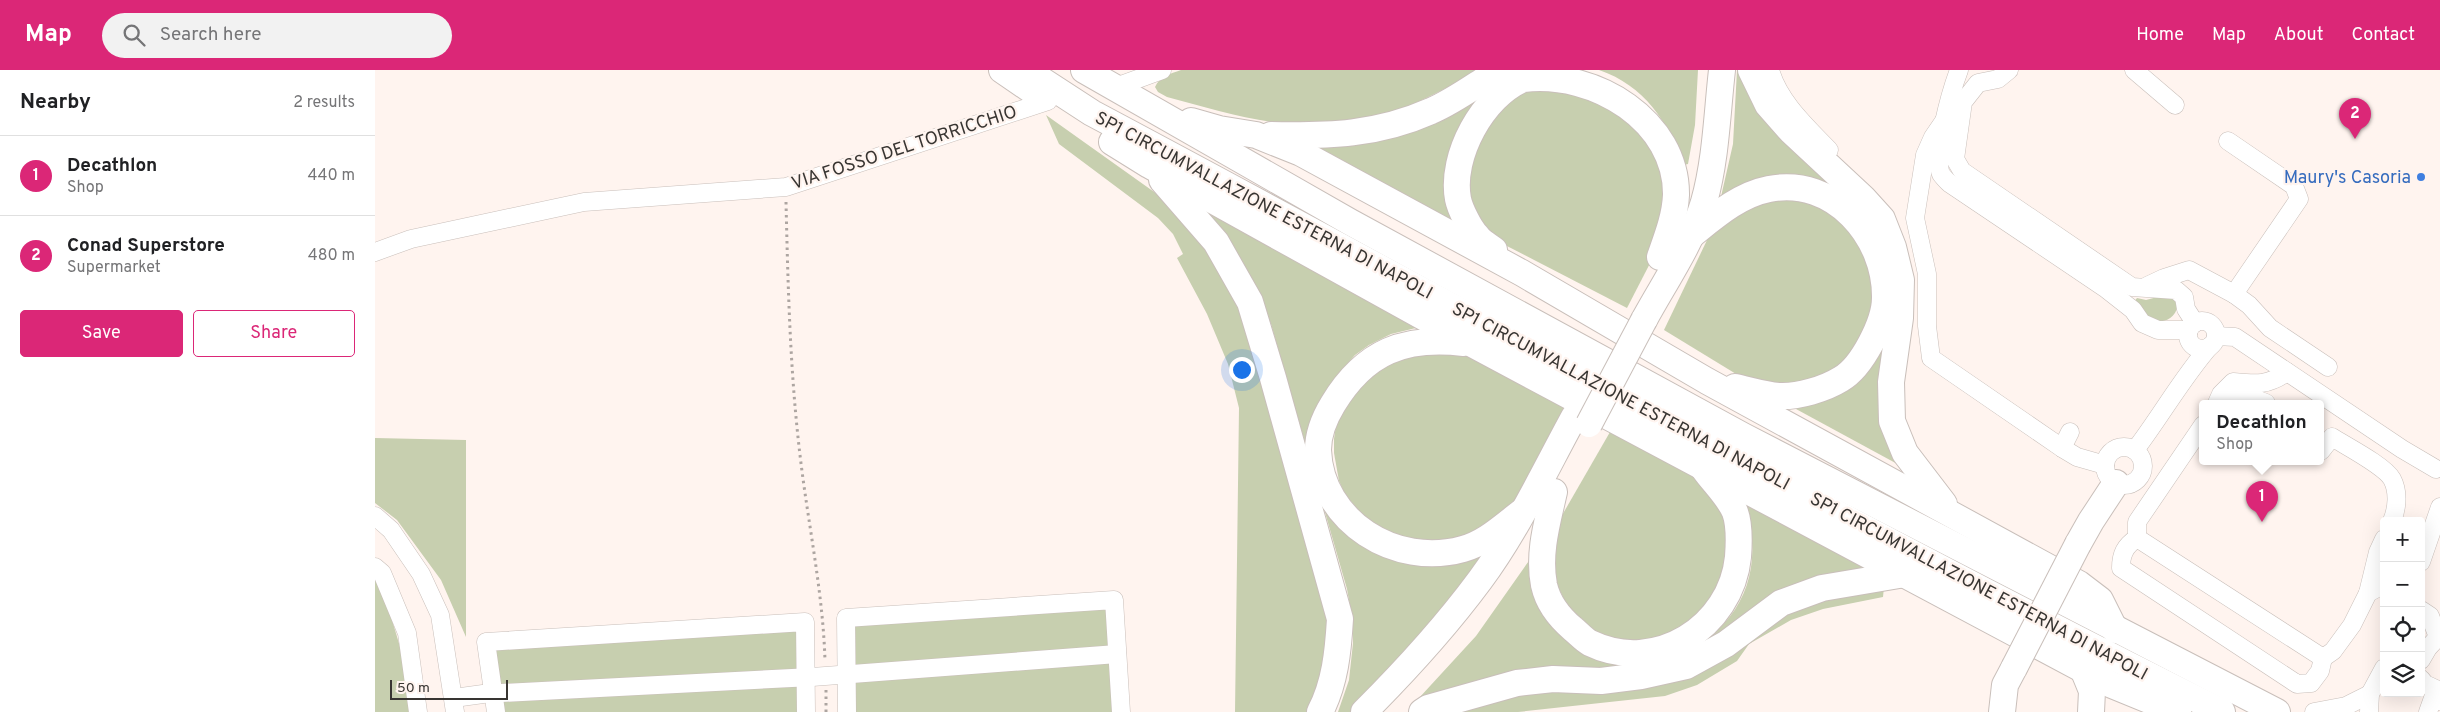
<!DOCTYPE html>
<html lang="en">
<head>
<meta charset="utf-8">
<style>
  body { margin:0; font-family:Overpass,sans-serif; background:#f2f2f2; color:#202124 }
  .controls { position:absolute; right:15px; bottom:15px; display:grid; overflow:hidden; border-radius:5px; box-shadow:0 5px 20px #0002 }
  .controls button { width:45px; height:45px; display:grid; place-items:center; padding:0; border:0; border-bottom:1px solid #e0e0e0; background:#fff; color:#202124; font:25px sans-serif }
  .scale { position:absolute; left:15px; bottom:12px; width:118px; box-sizing:border-box; padding-left:5px; border:2px solid #383532; border-top:0; font-size:14px; line-height:18px; white-space:nowrap; color:#383532; -webkit-text-stroke:4px #fff4ef; paint-order:stroke }
  .you { position:absolute; left:866px; top:299px; width:18px; height:18px; margin:-12px; border:4px solid #fff; border-radius:50%; background:#1a73e8; box-shadow:0 0 0 8px #1a73e833 }
  .badge { display:grid; place-items:center; width:32px; height:32px; border-radius:50%; background:#db2777; color:#fff; font-size:16px; font-weight:700 }
  .pin { position:absolute; translate:-50% -41px; filter:drop-shadow(0 1px 2px #0008) }
  .pin::after { content:''; position:absolute; top:26px; width:18px; height:15px; background:inherit; clip-path:polygon(0 0,100% 0,50% 100%) }
  .popup { position:absolute; left:1824px; top:330px; width:125px; height:65px; box-sizing:border-box; display:grid; place-content:center; border-radius:5px; background:#fff; filter:drop-shadow(0 1px 4px #0005); font-size:16px; white-space:nowrap; color:#757577 }
  .popup b { font-size:19px; color:#202124 }
  .popup::after { content:''; position:absolute; left:50%; top:100%; margin-left:-10px; border:10px solid transparent; border-top-color:#fff }
  .list { margin:0; padding:0; list-style:none }
  h2 { display:flex; justify-content:space-between; align-items:center; height:65px; margin:0; padding:0 20px; font-size:21px }
  h2 small { font-size:16px; font-weight:400; color:#757577 }
  .list li { display:grid; grid-template-columns:32px 1fr auto; gap:15px; align-items:center; box-sizing:border-box; height:80px; padding:0 20px; border-top:1px solid #e0e0e0 }
  .list b { display:block; font-size:19px; white-space:nowrap }
  .list p { margin:0; font-size:16px; white-space:nowrap; color:#757577 }
  .list em { font-size:16px; font-style:normal; color:#757577 }
  .actions { display:flex; gap:10px; padding:15px 20px }
  .actions a { flex:1; padding:11px 0; border:1px solid #db2777; border-radius:5px; text-align:center; font-size:18px; color:#db2777 }
  .actions .main { background:#db2777; color:#fff }
  .icon { flex:none; width:28px; height:28px; fill:none; stroke:currentColor; stroke-width:2; stroke-linecap:round; stroke-linejoin:round }
  .map { position:relative; flex:none; width:2065px; height:642px; overflow:hidden }
  header { display:flex; align-items:center; gap:30px; box-sizing:border-box; height:70px; padding:0 25px; background:#db2777; color:#fff }
  header strong { font-size:24px }
  nav { display:flex; gap:28px; margin-inline-start:auto; font-size:18px }
  .search { width:350px; height:45px; background:#f2f2f2; display:flex; align-items:center; gap:12px; box-sizing:border-box; padding:0 18px; border-radius:28px; color:#757577; font-size:19px }
  main { display:flex }
  aside { flex:1; background:#fff }
  .map>svg:first-child { display:block }
  .green { fill:#c7cfaf }
  .lines { fill:none; stroke-linecap:round; stroke-linejoin:round }
  .minor-casing { stroke:#c9bfba; stroke-width:19 }
  .highway-casing { stroke:#c9bfba; stroke-width:28 }
  .path { stroke:#ada5a1; stroke-width:3; stroke-dasharray:2.5 4; stroke-linecap:butt }
  .minor { stroke:#fff; stroke-width:18 }
  .highway { stroke:#fff; stroke-width:26 }
  .highway-bridge-casing { stroke:#c9bfba; stroke-width:28; stroke-linecap:butt }
  .highway-bridge { stroke:#fff; stroke-width:26 }
  .shop-dot { fill:#3f7fe0; stroke:#fff4ef; stroke-width:2 }
  .labels { text-anchor:middle; stroke-width:4.5; stroke-linejoin:round; paint-order:stroke }
  .street-label { font-size:18px; fill:#383532; stroke:#fff4ef }
  .shop-label { font-size:18px; fill:#366cbe; stroke:#fff4ef; text-anchor:end }
</style>
</head>
<body>
<header>
<strong>Map</strong>
<div class="search"><svg class="icon" aria-label="search" viewBox="0 0 24 24"><circle cx="10" cy="10" r="6"/><path d="M15 15l6 6"/></svg>Search here</div>
<nav><a>Home</a><a>Map</a><a>About</a><a>Contact</a></nav>
</header>
<main>
<aside>
<h2>Nearby<small>2 results</small></h2>
<ul class="list">
<li><span class="badge">1</span><div><b>Decathlon</b><p>Shop</p></div><em>440 m</em></li>
<li><span class="badge">2</span><div><b>Conad Superstore</b><p>Supermarket</p></div><em>480 m</em></li>
</ul>
<div class="actions"><a class="main">Save</a><a>Share</a></div>
</aside>
<div class="map">
<svg width="2065" height="642" viewBox="0 0 2065 642">
  <rect width="100%" height="100%" fill="#fff4ef"/>
  <!-- green -->
  <g class="green">
    <path d="M806,0H1102C1059,27 1005,53 953,55C897,58 844,41 792,27L783,22L780,17C785,6 795,4 806,0Z"/>
    <path d="M1224,0H1323L1320,55L1313,94L1309,95C1292,51 1270,16 1224,0Z"/>
    <polygon points="1362,0 1369,0 1474,127 1345,131 1358,74"/>
    <polygon points="1158,19 1232,25 1292,94 1286,172 1252,238 1128,174 1107,155 1096,139 1092,118 1100,69 1130,30"/>
    <polygon points="1117,20 1077,152 940,78"/>
    <polygon points="671,45 789,129 852,200 959,552 940,642 860,642 864,338 853,294 832,244 802,188 808,184 798,164 783,148 684,74"/>
    <polygon points="1403,126 1445,134 1486,168 1500,218 1495,244 1478,284 1449,306 1407,316 1366,307 1289,260 1333,168 1352,147"/>
    <polygon points="828,139 1045,257 1016,264 994,275 980,285 965,302 951,325 942,349 978,462 1107,485 1108,488 1023,593 975,642 963,642 974,610 978,573 978,553 972,519 896,254 885,228"/>
    <path d="M1786,226H1797L1803,232C1803,248 1787,257 1774,247C1768,243 1763,237 1758,233L1762,228L1771,230Z"/>
    <polygon points="1509,262 1526,396 1421,339 1417,333"/>
    <polygon points="1080,278 1197,340 1138,443 1063,480 997,457 970,424 964,411 959,383 959,369 961,355 972,328 1016,286"/>
    <polygon points="1235,362 1316,401 1353,448 1353,518 1294,572 1238,571 1213,557 1193,537 1180,511 1177,497 1182,454"/>
    <polygon points="0,368 91,370 91,567 66,510 22,450 0,433"/>
    <path d="M1366,427H1371L1497,495C1468,503 1433,509 1406,523C1368,542 1340,578 1298,590C1261,601 1219,598 1181,600C1134,603 1088,613 1044,628L1101,566L1158,485L1162,487C1164,541 1201,583 1256,588C1267,589 1279,591 1290,588C1365,568 1396,497 1366,427Z"/>
    <polygon points="0,507 6,513 34,607 38,642 0,642"/>
    <polygon points="1509,517 1508,527 1448,539 1416,550 1374,574 1362,591 1322,615 1290,626 1143,642 1065,642 1105,628 1255,612 1427,533"/>
    <polygon points="734,535 737,576 478,596 478,552"/>
    <polygon points="424,559 425,603 123,619 117,577"/>
    <polygon points="738,591 740,642 478,642 478,609"/>
    <polygon points="425,613 424,642 129,642 127,632"/>
  </g>
  <g class="lines">
    <defs>
      <g id="minor">
        <path d="M1395,0C1404,32 1432,57 1454,80"/>
        <path d="M1584,0C1576,21 1558,84 1566,104C1568,107 1572,111 1574,113L1730,218L1758,240L1767,253L1783,260H1814"/>
        <polyline points="1634,0 1623,9 1603,13 1588,32 1580,89 1587,101 1757,217 1801,220 1809,227 1811,239 1820,253"/>
        <polyline points="1759,0 1800,35"/>
        <polyline points="738,18 787,0"/>
        <polyline points="1571,48 1558,67 1550,85 1540,148 1552,204 1552,256 1556,288 1687,378 1702,387 1730,395"/>
        <polyline points="0,182 36,169 209,132 411,117 673,31"/>
        <polyline points="1772,216 1789,208 1814,200 1859,224 1924,129 1919,116 1853,71"/>
        <polyline points="1859,224 1874,235 1895,258 1953,297"/>
        <circle cx="1827" cy="265" r="14"/>
        <polyline points="1841,266 1860,267 2027,379 2061,399"/>
        <path d="M1842,333L1846,324L1858,312C1880,314 1893,316 1912,302"/>
        <polyline points="1852,333 1865,323 1891,333"/>
        <circle cx="1749" cy="396" r="19"/>
        <polyline points="1687,378 1695,362"/>
        <path d="M1760,380C1786,346 1807,308 1835,276"/>
        <path d="M1946,381L1957,367C1971,376 2010,396 2017,409C2024,422 2022,439 2017,451"/>
        <polyline points="0,446 16,460 46,504 65,545 80,642"/>
        <polyline points="1762,468 1762,452 1828,355"/>
        <polyline points="2046,492 2065,437"/>
        <polyline points="0,497 7,503 32,563 43,642"/>
        <polyline points="1993,523 2003,482 2009,469"/>
        <polyline points="2046,540 2055,546 2063,567"/>
        <path d="M1948,588L1762,468C1750,476 1746,484 1746,498L1922,614L1936,613L1945,601L1948,588L1958,581L1977,555L1993,523L2004,517H2009"/>
        <polyline points="2046,590 2053,578 2065,565"/>
        <polyline points="2046,609 2050,614 2065,621"/>
        <polyline points="79,628 108,624 437,607 742,584"/>
        <polyline points="121,642 111,572 430,552 431,642"/>
        <polyline points="472,642 471,548 739,530 746,642"/>
        <polyline points="1939,642 1971,636 1995,624"/>
        <polyline points="1994,642 1995,624 2009,598"/>
        <polyline points="2053,642 2058,628 2065,631"/>
      </g>
      <g id="highway">
        <polyline points="627,0 662,24"/>
        <path d="M651,0L717,43C1093,243 1466,452 1847,642"/>
        <polyline points="709,0 975,152 1368,366 1902,642"/>
        <polyline points="1376,0 1393,35 1416,61 1488,128 1507,149 1518,177 1526,210 1525,248 1516,312 1517,351 1530,383 1569,434"/>
        <polyline points="816,51 844,59 881,65 926,83 1147,203 1332,311 1704,514 1725,530 1740,560"/>
        <path d="M896,65C954,66 1002,65 1056,41C1080,31 1103,13 1125,0"/>
        <polyline points="737,72 774,95 1097,274 1737,615 1803,642"/>
        <path d="M787,110L841,172L875,232L898,308L965,549C963,582 960,613 945,642"/>
        <path d="M1314,167C1338,148 1363,125 1394,119C1459,106 1511,167 1510,228C1510,252 1487,297 1466,309C1450,319 1423,327 1404,326C1390,325 1374,320 1360,317"/>
        <path d="M1119,180C1114,176 1106,172 1102,166C1095,159 1085,139 1083,129C1075,86 1108,26 1148,9C1221,0 1302,52 1301,125C1300,147 1292,167 1285,187"/>
        <path d="M1269,250C1289,213 1317,173 1329,132C1341,89 1342,44 1347,0"/>
        <path d="M1089,273C1030,266 990,281 958,334C950,347 943,363 943,380C946,452 1021,498 1088,479C1111,473 1129,455 1148,441"/>
        <path d="M1179,422C1172,453 1163,484 1169,515C1173,533 1185,548 1198,559C1203,563 1209,570 1215,573C1281,605 1356,557 1363,487C1364,474 1365,456 1360,442C1354,427 1338,412 1329,399"/>
        <polyline points="1703,474 1716,451 1741,413"/>
        <polyline points="1708,599 1717,621 1716,642"/>
        <path d="M989,642C1030,601 1071,556 1105,510C1142,460 1169,402 1199,347"/>
        <polyline points="1047,642 1053,638 1142,613 1178,609 1226,611 1266,606 1311,596 1351,574 1406,533 1447,518 1530,504"/>
        <polyline points="1627,642 1630,615 1639,598"/>
      </g>
    </defs>
    <!-- minor casing -->
    <use href="#minor" class="minor-casing"/>
    <!-- highway casing -->
    <use href="#highway" class="highway-casing"/>
    <!-- path -->
    <g class="path">
      <path d="M411,132C413,217 415,301 425,385C433,454 448,522 450,591"/>
      <polyline points="451,620 451,642"/>
    </g>
    <!-- minor -->
    <use href="#minor" class="minor"/>
    <!-- highway -->
    <use href="#highway" class="highway"/>
    <defs>
      <g id="highway-bridge">
        <polyline points="1214,354 1269,250"/>
        <polyline points="1639,598 1703,474"/>
      </g>
    </defs>
    <!-- highway-bridge casing -->
    <use href="#highway-bridge" class="highway-bridge-casing"/>
    <!-- highway-bridge -->
    <use href="#highway-bridge" class="highway-bridge"/>
  </g>
  <!-- markers -->
  <circle class="shop-dot" cx="2046" cy="107" r="5"/>
  <g class="labels">
    <!-- street labels -->
    <g class="street-label">
      <text transform="translate(529 77) rotate(-18)" y="6">VIA FOSSO DEL TORRICCHIO</text>
      <text transform="translate(889 135) rotate(28)" y="6">SP1 CIRCUMVALLAZIONE ESTERNA DI NAPOLI</text>
      <text transform="translate(1246 326) rotate(28)" y="6">SP1 CIRCUMVALLAZIONE ESTERNA DI NAPOLI</text>
      <text transform="translate(1604 516) rotate(28)" y="6">SP1 CIRCUMVALLAZIONE ESTERNA DI NAPOLI</text>
    </g>
    <!-- shop labels -->
    <g class="shop-label">
      <text x="2036" y="113">Maury's Casoria</text>
    </g>
  </g>
</svg>
<div class="controls">
<button>+</button>
<button>−</button>
<button><svg class="icon" aria-label="locate" viewBox="0 0 24 24"><circle cx="12" cy="12" r="6"/><path d="M12 2v4M12 18v4M2 12h4M18 12h4"/></svg></button>
<button><svg class="icon" aria-label="layers" viewBox="0 0 24 24"><path d="M12 4l9 5-9 5-9-5zM3 14l9 5 9-5"/></svg></button>
</div>
<div class="scale">50 m</div>
<div class="you"></div>
<div class="pin badge" style="left:1887px;top:452px">1</div>
<div class="popup"><b>Decathlon</b>Shop</div>
<div class="pin badge" style="left:1980px;top:69px">2</div>
</div>
</main>
</body>
</html>
